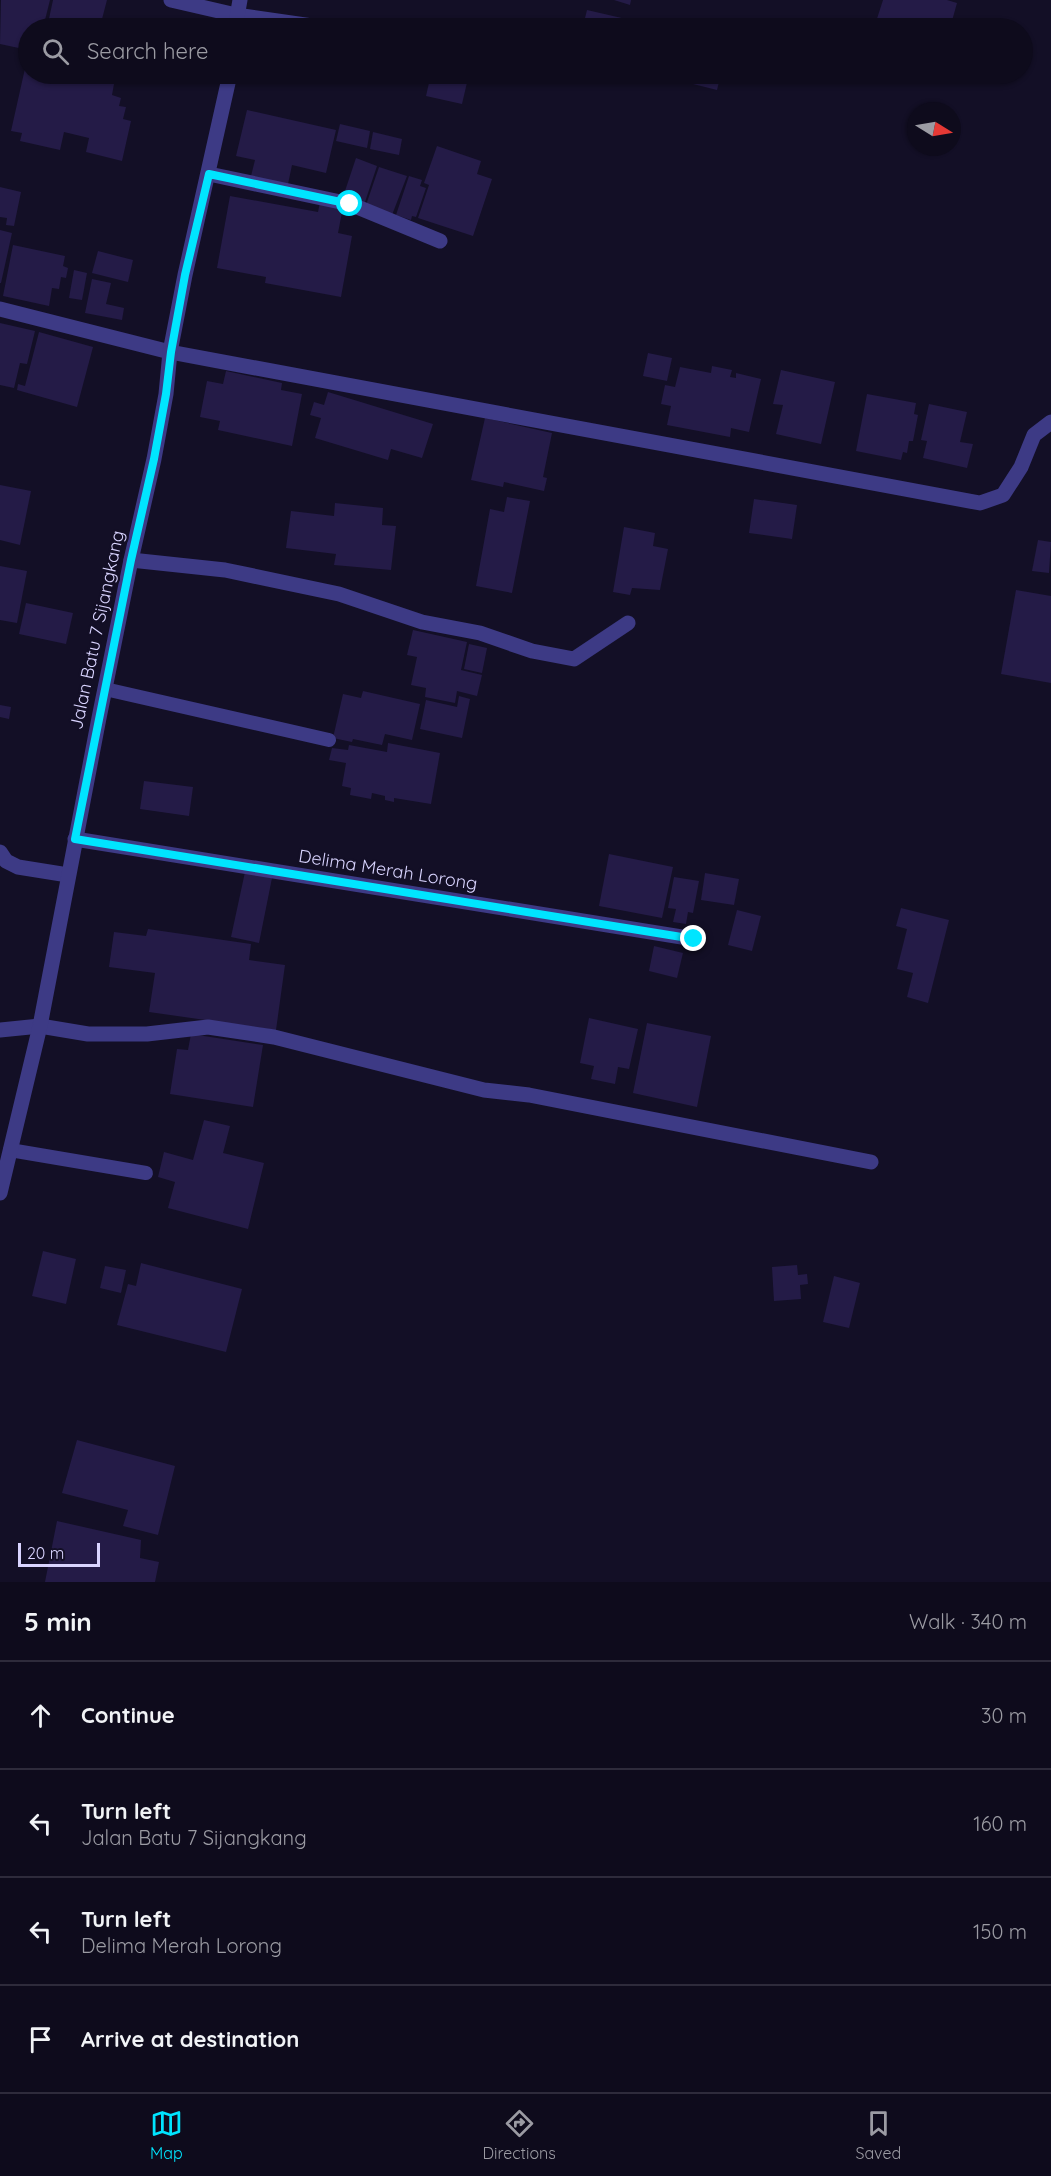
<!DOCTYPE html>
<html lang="en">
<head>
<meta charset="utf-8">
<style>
  body { margin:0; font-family:Quicksand,sans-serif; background:#1c1929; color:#f1f3f6 }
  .compass { position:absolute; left:907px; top:102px; width:54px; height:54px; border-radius:50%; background:#0e0b1c; box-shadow:0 2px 4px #0004; rotate:101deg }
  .scale { position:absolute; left:18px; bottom:15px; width:82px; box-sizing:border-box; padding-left:6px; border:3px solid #d9d4ff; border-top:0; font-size:16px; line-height:21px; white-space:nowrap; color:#d9d4ff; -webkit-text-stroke:4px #130f26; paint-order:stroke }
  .stop { position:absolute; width:18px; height:18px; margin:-14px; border:4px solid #00e5ff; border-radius:50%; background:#fff }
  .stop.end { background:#00e5ff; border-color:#fff; box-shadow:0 2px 6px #0008 }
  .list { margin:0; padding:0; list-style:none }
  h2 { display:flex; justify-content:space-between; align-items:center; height:78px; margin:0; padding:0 24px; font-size:26px }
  h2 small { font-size:20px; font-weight:400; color:#9b9ba3 }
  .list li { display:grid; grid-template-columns:39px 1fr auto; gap:18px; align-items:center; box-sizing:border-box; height:108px; padding:0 24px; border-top:2px solid #2e2b3b }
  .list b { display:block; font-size:22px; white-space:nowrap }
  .list p { margin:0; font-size:20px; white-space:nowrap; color:#9b9ba3 }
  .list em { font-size:20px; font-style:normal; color:#9b9ba3 }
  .icon { flex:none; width:33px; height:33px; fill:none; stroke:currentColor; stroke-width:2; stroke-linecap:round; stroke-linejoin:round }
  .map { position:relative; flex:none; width:1051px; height:1582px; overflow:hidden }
  .search { position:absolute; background:#0e0b1c; box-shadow:0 2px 4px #0004; left:18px; right:18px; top:18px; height:66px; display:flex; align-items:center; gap:15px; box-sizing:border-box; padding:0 21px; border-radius:33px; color:#9b9ba3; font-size:22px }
  .sheet { height:510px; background:#0e0b1c }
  nav { display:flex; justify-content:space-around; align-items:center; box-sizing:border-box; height:84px; border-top:2px solid #2e2b3b; background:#0e0b1c; font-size:16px; color:#9b9ba3 }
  nav a { display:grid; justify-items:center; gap:3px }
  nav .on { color:#00e5ff }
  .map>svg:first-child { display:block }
  .building { fill:#241b47 }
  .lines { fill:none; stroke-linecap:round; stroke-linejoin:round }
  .lane { stroke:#3d3a85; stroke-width:14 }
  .street { stroke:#3d3a85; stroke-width:15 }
  .route { stroke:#00e5ff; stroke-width:8 }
  .labels { text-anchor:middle; stroke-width:4.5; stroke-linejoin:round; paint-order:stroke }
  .street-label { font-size:18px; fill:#d9d4ff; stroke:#130f26 }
</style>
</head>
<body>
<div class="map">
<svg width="1051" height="1582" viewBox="0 0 1051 1582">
  <rect width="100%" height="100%" fill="#130f26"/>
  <!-- building -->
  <g class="building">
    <polygon points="1,0 50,0 43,28 28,28 28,50 0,44"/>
    <polygon points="53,0 107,0 102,19 121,23 119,28 47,28"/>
    <polygon points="614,0 631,0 630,5"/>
    <polygon points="883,0 947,0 957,3 950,28 930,26 929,28 874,28"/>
    <polygon points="587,10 639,22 638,28 571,28 573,20 584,22"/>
    <polygon points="26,64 28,64 28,74 69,74 114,84 112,95 121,98 119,106 126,107 123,119 131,121 122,161 86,152 89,138 64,132 60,150 20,141 22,133 11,131"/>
    <polygon points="431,74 469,74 462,104 426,96"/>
    <polygon points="696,74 721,74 717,90 693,84"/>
    <polygon points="247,110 336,130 326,173 292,165 288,184 251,176 255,160 236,156"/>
    <polygon points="340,124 370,131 367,148 336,141"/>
    <polygon points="373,132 402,139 399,155 370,149"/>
    <polygon points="437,146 481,161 477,174 492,179 473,236 418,218 429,185 424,183"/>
    <polygon points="356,158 377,166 365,202 344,194"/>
    <polygon points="379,167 407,176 392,215 366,205"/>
    <polygon points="409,176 422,180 420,186 426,188 416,217 412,216 411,220 396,215"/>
    <polygon points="0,187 21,192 14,226 6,225 7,218 0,217"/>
    <polygon points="230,196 318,212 320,202 343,207 338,233 352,236 341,297 265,283 266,277 217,268"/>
    <polygon points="0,230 12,233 1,283 0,283"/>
    <polygon points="13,245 65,256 63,266 68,268 66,278 61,277 59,289 52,288 49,306 3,296"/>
    <polygon points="98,251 133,260 128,282 92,273"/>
    <polygon points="74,270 87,273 82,300 69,298"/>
    <polygon points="92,279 111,283 106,304 124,308 122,320 85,313"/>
    <polygon points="0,323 35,331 27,364 20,363 14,388 0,385"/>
    <polygon points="39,332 93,347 77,407 17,390 18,384 25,386"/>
    <polygon points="648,353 672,358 667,381 643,376"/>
    <polygon points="712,366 732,370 730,377 736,378 736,373 761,379 749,432 731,428 730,437 667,425 671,406 661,404 665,385 675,387 680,367 711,373"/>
    <polygon points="781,370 835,382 821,444 776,434 783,405 773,404"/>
    <polygon points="226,371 282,383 281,390 302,394 292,446 218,430 220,421 200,417 207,381 223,384"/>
    <polygon points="328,392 433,424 422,458 391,449 388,460 315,438 321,418 310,415 314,402 324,405"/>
    <polygon points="867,394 916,403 914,414 918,415 913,441 909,441 907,453 903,452 901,460 856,451"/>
    <polygon points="929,404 967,412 960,442 973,444 967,468 923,458 927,441 921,440"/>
    <polygon points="485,418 552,433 543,477 547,478 544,491 504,482 503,487 471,480"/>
    <polygon points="0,485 31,491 20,545 0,540"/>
    <polygon points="507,497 530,501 512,593 476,586 490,509 504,512"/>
    <polygon points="754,499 797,505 792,539 749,533"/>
    <polygon points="335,503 383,508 382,525 396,526 391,570 334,565 336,554 286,548 291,511 334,516"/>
    <polygon points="624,527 655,533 653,546 668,549 660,590 632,588 630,595 613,592"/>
    <polygon points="1038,540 1051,542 1049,573 1032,571"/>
    <polygon points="0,566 27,571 17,623 0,620"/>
    <polygon points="1016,590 1051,596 1051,683 1001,674"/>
    <polygon points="26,603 73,613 66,644 19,634"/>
    <polygon points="413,630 467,642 461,670 482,675 477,696 457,691 455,703 425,697 426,688 411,685 417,657 407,655"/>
    <polygon points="469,644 487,648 482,673 464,669"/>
    <polygon points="363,691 420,704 412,740 385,734 382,745 353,739 352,742 333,738 343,694 361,698"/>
    <polygon points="459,696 470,699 462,738 420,729 426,700 457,707"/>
    <polygon points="0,705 11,707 9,719 0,717"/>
    <polygon points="388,743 440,753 431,804 394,798 394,802 385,800 385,796 372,793 371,799 350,795 351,788 342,786 346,763 329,760 332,748 348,750 349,745 387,752"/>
    <polygon points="144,781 193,787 189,816 140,809"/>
    <polygon points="609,854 673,867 662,918 599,906"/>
    <polygon points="245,872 272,878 259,943 231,937"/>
    <polygon points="705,873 739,879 734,905 701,900"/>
    <polygon points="674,877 699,881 693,913 688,912 686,924 673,922 676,909 668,908"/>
    <polygon points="901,908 949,920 928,1003 907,997 913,973 897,969 907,929 896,926"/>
    <polygon points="737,910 761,916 752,951 728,945"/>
    <polygon points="148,929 251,944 249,960 285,965 276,1030 149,1012 155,973 109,967 114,932 146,936"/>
    <polygon points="654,946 683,953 677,978 649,971"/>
    <polygon points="589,1018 638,1029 629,1069 618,1067 615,1084 591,1079 594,1066 580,1063"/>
    <polygon points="647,1023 711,1036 697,1107 633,1093"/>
    <polygon points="191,1034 263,1045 253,1107 170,1094 177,1049 188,1050"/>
    <polygon points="204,1120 230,1126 223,1153 264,1163 248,1229 168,1208 175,1182 158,1177 164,1152 193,1160"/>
    <polygon points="43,1251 76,1259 66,1304 32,1296"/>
    <polygon points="141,1263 242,1289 226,1352 117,1325 128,1284 136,1286"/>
    <polygon points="797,1265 798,1275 807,1274 808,1284 800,1285 801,1299 774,1301 772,1267"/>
    <polygon points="105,1266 126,1270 121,1293 100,1288"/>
    <polygon points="834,1276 860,1283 849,1328 823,1322"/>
    <polygon points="77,1440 175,1466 158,1535 123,1526 128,1510 62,1493"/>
    <polygon points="57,1521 141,1540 140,1558 159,1562 155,1582 45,1582"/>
  </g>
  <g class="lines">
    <!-- lane -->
    <g class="lane">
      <polyline points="105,689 329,740"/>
      <polyline points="10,1150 146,1173"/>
    </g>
    <!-- street -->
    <g class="street">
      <polyline points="171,0 236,15 326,28"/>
      <polyline points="235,28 240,0"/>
      <polyline points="209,174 350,204 440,241"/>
      <polyline points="0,309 170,352 980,503 1003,495 1021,467 1034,435 1051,422"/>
      <polyline points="131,560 225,570 339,594 422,622 480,633 532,651 574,659 628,623"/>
      <polyline points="75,839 694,939"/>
      <polyline points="0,852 6,861 18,867 68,875"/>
      <polyline points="0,1030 40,1026 88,1034 147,1034 208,1027 274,1037 484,1090 529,1095 871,1162"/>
      <polyline points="0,1193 40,1026 99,718 131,560 154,459 166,394 170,352 185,275 230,74"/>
    </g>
  </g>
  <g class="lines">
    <!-- route -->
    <polyline class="route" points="350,204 209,174 185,275 171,352 166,394 154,459 131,560 75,839 694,939"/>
  </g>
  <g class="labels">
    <!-- street labels -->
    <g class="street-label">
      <text transform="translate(97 630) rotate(-78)" y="6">Jalan Batu 7 Sijangkang</text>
      <text transform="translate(388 870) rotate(9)" y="6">Delima Merah Lorong</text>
    </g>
  </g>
</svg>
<svg class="compass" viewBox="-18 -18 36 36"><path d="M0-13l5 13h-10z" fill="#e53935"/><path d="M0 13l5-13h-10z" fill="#9b9ba3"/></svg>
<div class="scale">20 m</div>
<div class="stop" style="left:350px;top:204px"></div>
<div class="stop end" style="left:694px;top:939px"></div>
<div class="search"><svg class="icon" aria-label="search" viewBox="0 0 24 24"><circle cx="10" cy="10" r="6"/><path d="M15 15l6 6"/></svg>Search here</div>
</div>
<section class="sheet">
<h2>5 min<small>Walk · 340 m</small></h2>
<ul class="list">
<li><svg class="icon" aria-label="ahead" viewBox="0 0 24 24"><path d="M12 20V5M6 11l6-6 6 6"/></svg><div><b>Continue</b></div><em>30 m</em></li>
<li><svg class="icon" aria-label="left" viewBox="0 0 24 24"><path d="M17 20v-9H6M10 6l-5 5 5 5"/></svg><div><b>Turn left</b><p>Jalan Batu 7 Sijangkang</p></div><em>160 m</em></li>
<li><svg class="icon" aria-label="left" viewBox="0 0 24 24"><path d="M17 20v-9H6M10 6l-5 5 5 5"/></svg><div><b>Turn left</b><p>Delima Merah Lorong</p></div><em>150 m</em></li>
<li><svg class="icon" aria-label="arrive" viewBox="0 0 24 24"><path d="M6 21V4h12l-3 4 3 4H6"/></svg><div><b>Arrive at destination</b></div></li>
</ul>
</section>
<nav>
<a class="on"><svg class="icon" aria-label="map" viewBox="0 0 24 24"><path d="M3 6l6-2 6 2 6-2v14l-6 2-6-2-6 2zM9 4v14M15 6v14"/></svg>Map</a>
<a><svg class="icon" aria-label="directions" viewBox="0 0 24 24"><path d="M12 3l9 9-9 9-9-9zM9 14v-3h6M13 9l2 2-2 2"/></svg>Directions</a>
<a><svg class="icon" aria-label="saved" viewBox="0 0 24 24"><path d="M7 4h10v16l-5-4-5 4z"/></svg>Saved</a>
</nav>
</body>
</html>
